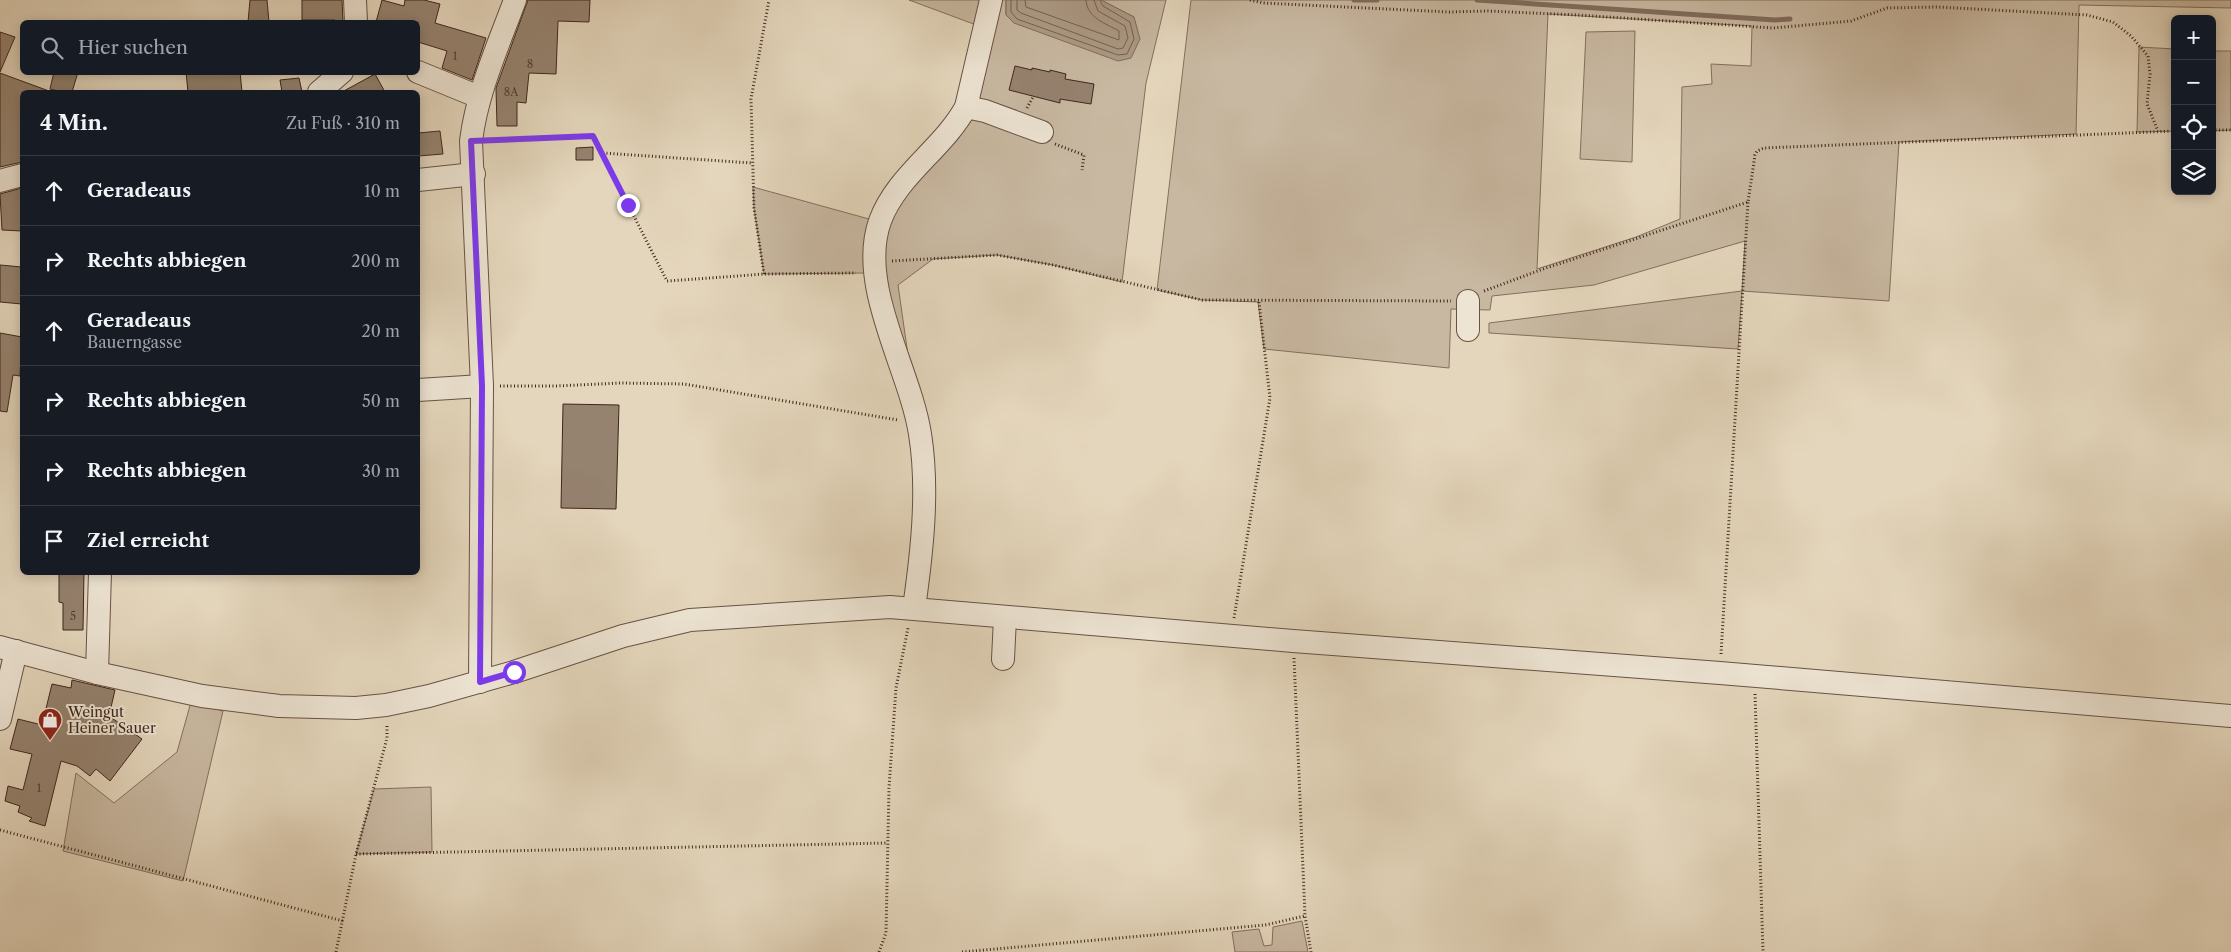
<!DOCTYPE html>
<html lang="de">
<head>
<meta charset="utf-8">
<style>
  body { margin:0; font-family:"Libre Caslon Text",serif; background:#242831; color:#f1f3f6 }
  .controls { position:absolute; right:15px; top:15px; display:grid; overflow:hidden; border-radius:8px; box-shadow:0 2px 12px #0003 }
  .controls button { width:45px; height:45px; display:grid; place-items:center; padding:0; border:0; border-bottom:1px solid #363941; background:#171b24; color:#f1f3f6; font:25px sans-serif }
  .stop { position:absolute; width:15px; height:15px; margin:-11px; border:4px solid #7c3aed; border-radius:50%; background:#fff }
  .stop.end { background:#7c3aed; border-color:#fff; box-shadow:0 1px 5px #0008 }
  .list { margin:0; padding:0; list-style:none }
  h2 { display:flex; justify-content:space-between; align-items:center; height:65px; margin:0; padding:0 20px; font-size:21px }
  h2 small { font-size:16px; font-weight:400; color:#9ea1a6 }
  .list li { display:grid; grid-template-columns:32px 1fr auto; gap:15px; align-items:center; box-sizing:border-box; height:70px; padding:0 20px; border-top:1px solid #363941 }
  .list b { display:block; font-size:19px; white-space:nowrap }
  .list p { margin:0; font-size:16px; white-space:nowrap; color:#9ea1a6 }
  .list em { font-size:16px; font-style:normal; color:#9ea1a6 }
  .icon { flex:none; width:28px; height:28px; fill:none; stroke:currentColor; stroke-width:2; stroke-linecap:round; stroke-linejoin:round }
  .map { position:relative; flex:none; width:2231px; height:952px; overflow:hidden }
  .search { position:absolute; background:#171b24; box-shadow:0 2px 12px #0003; left:20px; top:20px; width:400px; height:55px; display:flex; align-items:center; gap:12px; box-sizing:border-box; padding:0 18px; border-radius:8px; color:#9ea1a6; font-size:19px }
  .panel { position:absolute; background:#171b24; box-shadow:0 2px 12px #0003; left:20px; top:90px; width:400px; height:485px; border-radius:8px }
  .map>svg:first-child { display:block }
  .green { fill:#c8b8a1; stroke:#846f5e; fill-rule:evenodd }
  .water { fill:#ac9a86; stroke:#806c5c }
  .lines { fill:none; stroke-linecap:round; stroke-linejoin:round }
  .shore { stroke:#766051; stroke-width:1 }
  .stream { stroke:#806c5c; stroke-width:5 }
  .building { fill:#95826f; stroke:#3f261c }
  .minor-casing { stroke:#685244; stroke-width:24 }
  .path { stroke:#3f261c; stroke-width:3; stroke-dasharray:1 2.5; stroke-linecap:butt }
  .minor { stroke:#ede4d3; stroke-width:22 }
  .route { stroke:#7c3aed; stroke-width:6 }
  .labels { text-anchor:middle; stroke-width:4; stroke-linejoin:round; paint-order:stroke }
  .number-label { font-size:11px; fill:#543d31 }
  .poi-label { font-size:14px; fill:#3f261c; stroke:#ede4d3; text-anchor:start }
</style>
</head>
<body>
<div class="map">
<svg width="2231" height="952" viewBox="0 0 2231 952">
  <rect width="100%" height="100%" fill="#e4d6bc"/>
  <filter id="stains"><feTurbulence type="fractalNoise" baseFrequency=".004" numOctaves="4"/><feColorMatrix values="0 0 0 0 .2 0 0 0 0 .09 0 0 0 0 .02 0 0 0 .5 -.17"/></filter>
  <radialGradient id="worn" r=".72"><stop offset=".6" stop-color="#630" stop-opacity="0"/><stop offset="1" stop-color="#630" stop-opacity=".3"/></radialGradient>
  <!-- green -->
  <g class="green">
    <polygon points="909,0 986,0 979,26"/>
    <polygon points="1002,0 1006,0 1006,15 1134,17 1101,0 1166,0 1146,83 1122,282 1053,265 997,255 933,259 898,285 910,369 889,304 883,239 896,202 959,138 966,107"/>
    <path d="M1191,0H2231V8L2079,5L2076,134L1899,142L1889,301L1742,291L1738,349L1489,333V323L1742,291L1745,241L1594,285L1492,296L1490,310L1451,309L1449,368L1264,349L1258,302L1202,300L1157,290ZM1548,14L1752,26L1751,66L1711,64L1712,84L1682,87L1680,219L1636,237L1537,269Z"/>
    <polygon points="1635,31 1632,162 1580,159 1586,32"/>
    <polygon points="2139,47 2175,49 2175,131 2137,132"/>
    <polygon points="2212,51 2231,51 2231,130 2212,131"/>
    <polygon points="753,187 869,219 865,273 764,274 754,208"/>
    <polygon points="191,702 223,711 183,881 63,851 76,773 114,803 177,752"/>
    <polygon points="431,787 432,852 356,854 374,789"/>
    <polygon points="1302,921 1308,952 1235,952 1232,932 1259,929 1264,946 1272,945 1273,927"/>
  </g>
  <!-- water -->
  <polygon class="water" points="1006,0 1101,0 1134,17 1140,39 1131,58 1118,61 1014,23 1006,15"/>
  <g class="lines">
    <!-- shore -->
    <g class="shore">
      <polyline points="1011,0 1011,12 1017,19 1118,55 1127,54 1134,39 1130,22 1103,6 1100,0"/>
      <polyline points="1017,0 1017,10 1021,13 1118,49 1123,48 1128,38 1125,26 1098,11 1094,0"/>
      <path d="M1025,0L1026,7L1119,40V31C1105,23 1087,18 1086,0"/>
    </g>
    <!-- stream -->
    <g class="stream">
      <polyline points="1354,0 1377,0"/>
      <polyline points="1477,0 1775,20 1790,19"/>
    </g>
  </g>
  <!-- building -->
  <g class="building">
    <polygon points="250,0 267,0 269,22 248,22"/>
    <polygon points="302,0 342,0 343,22 335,22 335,20 302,20"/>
    <polygon points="382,0 404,6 405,0 424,0 440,4 435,23 486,38 472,80 442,68 447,51 418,42 418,22 376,22"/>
    <polygon points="528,0 590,0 589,22 558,21 556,74 529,73 526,103 517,102 517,126 497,126 496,88"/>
    <polygon points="0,32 15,37 0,72"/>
    <polygon points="1015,66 1032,70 1032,68 1050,72 1050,70 1066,74 1065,79 1094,84 1091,104 1060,99 1060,103 1009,90"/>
    <polygon points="54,72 78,72 72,92 62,92 50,89"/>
    <polygon points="186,72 240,72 242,92 188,92"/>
    <polygon points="0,73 49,91 22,92 22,162 0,167"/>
    <polygon points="375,74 385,92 342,92"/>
    <polygon points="299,78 302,92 282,92 280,80"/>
    <polygon points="440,131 443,154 418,156 418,133"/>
    <polygon points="593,147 593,160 576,160 576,148"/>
    <polygon points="22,188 22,231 2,230 0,194"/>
    <polygon points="0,265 22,267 22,304 0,302"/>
    <polygon points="0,333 22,337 20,376 13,375 7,412 0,411"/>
    <polygon points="563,404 619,405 616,509 561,508"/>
    <polygon points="59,572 84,572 83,630 63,630 63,603 59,602"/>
    <polygon points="72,680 115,690 109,716 142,739 110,781 96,769 90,776 77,766 61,761 45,826 29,821 32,818 18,812 20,806 5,801 8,786 23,790 32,754 10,749 18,719 42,725 52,684 71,688"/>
  </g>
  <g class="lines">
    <defs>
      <g id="minor">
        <polyline points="355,0 356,22"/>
        <polyline points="418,72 479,97"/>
        <polyline points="319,92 342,72"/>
        <polyline points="966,107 985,111 1042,132"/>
        <polyline points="418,180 474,174"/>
        <polyline points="0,181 22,175"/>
        <polyline points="1468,330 1468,301"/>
        <polyline points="418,390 482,386"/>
        <path d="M914,608C922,552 929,490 920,434C910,369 857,286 880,221C897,175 943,149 966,107L991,0"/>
        <polyline points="0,647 97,673 202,696 279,706 356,708 386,705 429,696 514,672 623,636 690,620 890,607 1293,641 1720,673 2231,716"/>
        <polyline points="1003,659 1005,618"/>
        <polyline points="97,673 100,572"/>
        <path d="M480,682L482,386L471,141C477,92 498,46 515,0"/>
        <polyline points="0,719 16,651"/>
      </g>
    </defs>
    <!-- minor casing -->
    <use href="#minor" class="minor-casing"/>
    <!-- path -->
    <g class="path">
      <polyline points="1250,0 1263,3 1449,12 1488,11 1578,15 1773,28 1851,21 1887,8 1937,7 2087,15 2113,22 2131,36 2148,56 2150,74 2147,104 2158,131"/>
      <polyline points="1027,108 1033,97"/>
      <polyline points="2212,130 2231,130"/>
      <polyline points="490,140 593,136 667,281 764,274 856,273"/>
      <polyline points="1055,144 1084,155 1082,170"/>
      <polyline points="603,153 752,163"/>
      <polyline points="892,261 997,255 1053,265 1202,300 1451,301"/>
      <polyline points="764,274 754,208 751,99 769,0"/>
      <polyline points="1484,291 1543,269 1748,202 1755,155 1757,151 1764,148 2175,131"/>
      <polyline points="500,386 556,386 621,383 684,384 898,420"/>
      <polyline points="1234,618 1270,398 1259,302"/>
      <polyline points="1721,654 1748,202"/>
      <polyline points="1294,658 1305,916 1311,952"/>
      <polyline points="1755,694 1763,952"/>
      <polyline points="0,830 343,921"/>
      <polyline points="356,854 887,843"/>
      <polyline points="336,952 356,854 387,738 387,724"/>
      <polyline points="879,952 886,933 889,788 896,688 908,628"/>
      <polyline points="962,952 1265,925 1305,916"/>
    </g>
    <!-- minor -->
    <use href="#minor" class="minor"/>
  </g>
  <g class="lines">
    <!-- route -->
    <polyline class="route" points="514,672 480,682 482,386 471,141 593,136 628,205"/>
  </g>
  <!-- icons -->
  <defs>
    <symbol id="shop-pin" viewBox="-11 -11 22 30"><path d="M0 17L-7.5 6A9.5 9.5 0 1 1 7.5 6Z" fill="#8f2418" stroke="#ede4d3"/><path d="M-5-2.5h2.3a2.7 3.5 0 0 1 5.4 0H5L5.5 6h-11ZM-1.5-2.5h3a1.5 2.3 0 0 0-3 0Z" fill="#fff"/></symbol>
  </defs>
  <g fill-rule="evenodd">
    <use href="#shop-pin" x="36" y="706" width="28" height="38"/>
  </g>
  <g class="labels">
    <!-- number labels -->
    <g class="number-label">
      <text x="455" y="60">1</text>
      <text x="530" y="68">8</text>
      <text x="511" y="96">8A</text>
      <text x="73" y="620">5</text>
      <text x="39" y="792">1</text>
    </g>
    <!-- poi labels -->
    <g class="poi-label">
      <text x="68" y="717">Weingut<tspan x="68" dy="16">Heiner Sauer</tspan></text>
    </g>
  </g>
  <rect width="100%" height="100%" filter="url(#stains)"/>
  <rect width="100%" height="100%" fill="url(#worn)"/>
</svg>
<div class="controls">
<button>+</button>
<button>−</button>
<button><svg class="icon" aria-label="locate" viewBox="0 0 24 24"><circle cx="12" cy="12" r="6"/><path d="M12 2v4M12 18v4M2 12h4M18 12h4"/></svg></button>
<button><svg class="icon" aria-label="layers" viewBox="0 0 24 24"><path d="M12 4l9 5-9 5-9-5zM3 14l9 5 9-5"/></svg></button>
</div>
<div class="stop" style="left:514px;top:672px"></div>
<div class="stop end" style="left:628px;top:205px"></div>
<div class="search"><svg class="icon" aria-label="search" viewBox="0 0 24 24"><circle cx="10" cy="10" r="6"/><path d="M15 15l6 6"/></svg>Hier suchen</div>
<section class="panel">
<h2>4 Min.<small>Zu Fuß · 310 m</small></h2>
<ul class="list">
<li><svg class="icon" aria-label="ahead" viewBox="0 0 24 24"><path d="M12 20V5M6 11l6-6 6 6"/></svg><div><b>Geradeaus</b></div><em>10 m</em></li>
<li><svg class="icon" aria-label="right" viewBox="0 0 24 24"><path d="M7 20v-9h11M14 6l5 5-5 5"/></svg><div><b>Rechts abbiegen</b></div><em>200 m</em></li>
<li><svg class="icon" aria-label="ahead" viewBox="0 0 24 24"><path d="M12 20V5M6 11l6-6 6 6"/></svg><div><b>Geradeaus</b><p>Bauerngasse</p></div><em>20 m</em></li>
<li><svg class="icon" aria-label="right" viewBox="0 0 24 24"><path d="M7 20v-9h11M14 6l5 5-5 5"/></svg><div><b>Rechts abbiegen</b></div><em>50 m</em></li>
<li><svg class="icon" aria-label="right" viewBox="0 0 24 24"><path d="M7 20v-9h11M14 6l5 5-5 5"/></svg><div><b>Rechts abbiegen</b></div><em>30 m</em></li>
<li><svg class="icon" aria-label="arrive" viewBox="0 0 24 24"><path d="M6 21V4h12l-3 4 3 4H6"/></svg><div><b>Ziel erreicht</b></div></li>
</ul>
</section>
</div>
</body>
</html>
